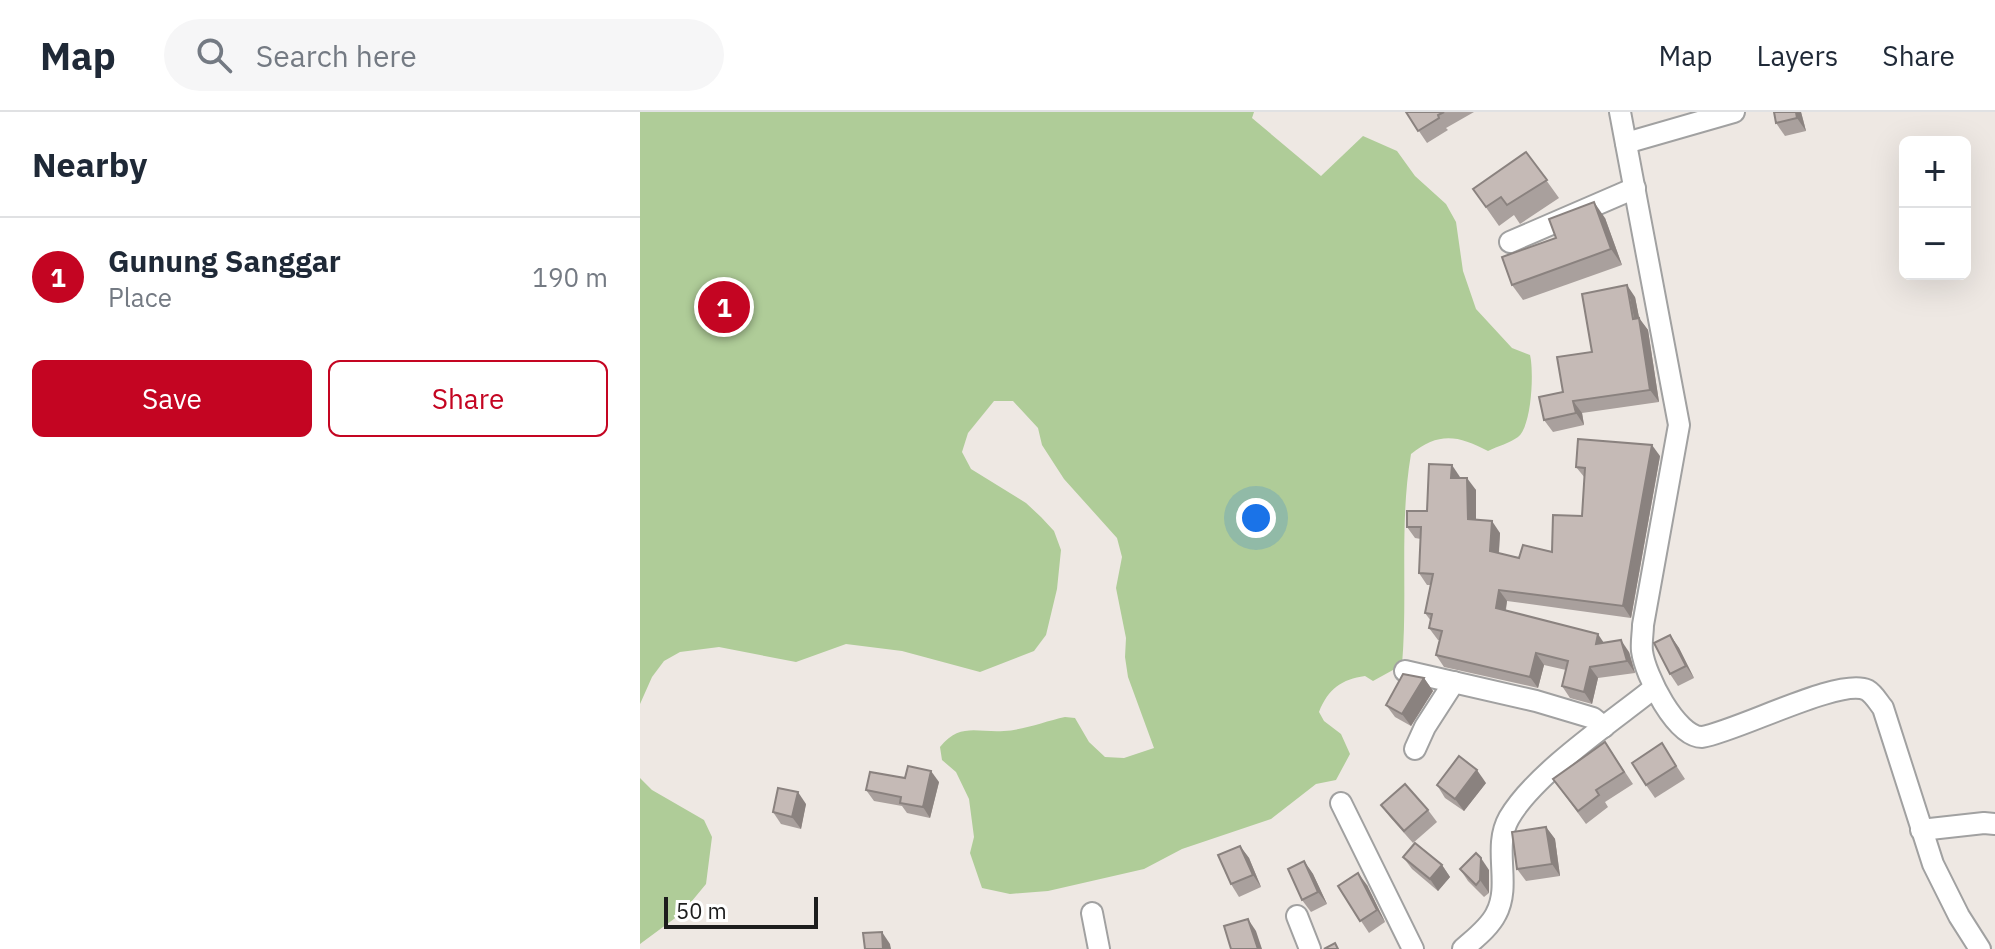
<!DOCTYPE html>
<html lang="en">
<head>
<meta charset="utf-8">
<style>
  body { margin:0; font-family:"IBM Plex Sans",sans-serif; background:#f6f6f7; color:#1f2937 }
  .controls { position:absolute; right:24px; top:24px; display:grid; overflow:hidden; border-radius:12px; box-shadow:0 8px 32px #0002 }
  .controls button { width:72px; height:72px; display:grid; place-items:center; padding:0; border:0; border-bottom:2px solid #e0e1e3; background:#fff; color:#1f2937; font:40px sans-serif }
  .scale { position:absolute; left:24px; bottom:20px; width:154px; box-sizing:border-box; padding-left:8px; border:4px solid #1d1d1d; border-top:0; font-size:22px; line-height:28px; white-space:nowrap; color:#1d1d1d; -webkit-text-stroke:6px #fff; paint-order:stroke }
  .you { position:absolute; left:616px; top:406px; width:28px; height:28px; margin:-20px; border:6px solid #fff; border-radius:50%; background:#1a73e8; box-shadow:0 0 0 12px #1a73e833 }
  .badge { display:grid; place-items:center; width:52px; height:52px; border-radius:50%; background:#c40522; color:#fff; font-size:26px; font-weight:700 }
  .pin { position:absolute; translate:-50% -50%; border:4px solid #fff; box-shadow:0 2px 8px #0006 }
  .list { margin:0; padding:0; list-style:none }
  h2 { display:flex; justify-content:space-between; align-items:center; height:104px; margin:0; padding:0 32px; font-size:34px }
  h2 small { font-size:26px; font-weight:400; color:#747a83 }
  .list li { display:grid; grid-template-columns:52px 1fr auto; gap:24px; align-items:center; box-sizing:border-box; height:120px; padding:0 32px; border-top:2px solid #e0e1e3 }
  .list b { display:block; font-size:30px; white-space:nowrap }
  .list p { margin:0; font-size:26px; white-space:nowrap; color:#747a83 }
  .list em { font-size:26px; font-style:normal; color:#747a83 }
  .actions { display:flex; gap:16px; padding:24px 32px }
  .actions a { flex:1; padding:18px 0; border:2px solid #c40522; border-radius:12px; text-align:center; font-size:28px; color:#c40522 }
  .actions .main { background:#c40522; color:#fff }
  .icon { flex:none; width:44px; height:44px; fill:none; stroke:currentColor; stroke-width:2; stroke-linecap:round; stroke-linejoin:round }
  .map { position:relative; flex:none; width:1355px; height:837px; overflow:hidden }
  header { display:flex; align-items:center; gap:48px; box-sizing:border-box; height:112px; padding:0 40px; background:#fff; border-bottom:2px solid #e0e1e3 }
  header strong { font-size:38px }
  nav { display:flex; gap:44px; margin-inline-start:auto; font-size:28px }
  .search { width:560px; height:72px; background:#f6f6f7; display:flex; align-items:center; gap:20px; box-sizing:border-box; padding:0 28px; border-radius:44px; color:#747a83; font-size:30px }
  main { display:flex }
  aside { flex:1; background:#fff }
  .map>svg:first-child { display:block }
  .forest { fill:#afcc98 }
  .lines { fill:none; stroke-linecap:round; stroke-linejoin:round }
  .street-casing { stroke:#a1a1a1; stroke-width:24 }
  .street { stroke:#fff; stroke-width:20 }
  .wall { fill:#a9a09d }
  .shaded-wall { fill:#8a827f }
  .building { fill:#c5bab6; stroke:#8a827f; stroke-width:2 }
</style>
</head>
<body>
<header>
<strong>Map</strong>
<div class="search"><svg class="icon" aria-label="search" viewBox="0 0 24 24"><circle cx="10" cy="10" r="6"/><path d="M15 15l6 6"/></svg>Search here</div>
<nav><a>Map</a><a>Layers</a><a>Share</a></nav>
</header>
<main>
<aside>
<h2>Nearby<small></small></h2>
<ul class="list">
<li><span class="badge">1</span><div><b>Gunung Sanggar</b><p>Place</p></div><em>190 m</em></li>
</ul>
<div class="actions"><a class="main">Save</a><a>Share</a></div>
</aside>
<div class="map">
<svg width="1355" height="837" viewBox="0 0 1355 837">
  <rect width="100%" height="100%" fill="#eee8e3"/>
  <!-- forest -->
  <g class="forest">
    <path d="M0,0H614L612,6L681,64L723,24L757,39L775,64L806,92L816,110L823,159L836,197L872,236L890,243C894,259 892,314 878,325C870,331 858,334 848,339C818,323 798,320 771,342C759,412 768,483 762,553L733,569L725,564C702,567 688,577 679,600L684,609L701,622L710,642L696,668L676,672L631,707L542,737L504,757L408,779L370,782L342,776L330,741L334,725L329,687L316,660L302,648L300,635C320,610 338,621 364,619C384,618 406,609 425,605L435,606L449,630L465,645L484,646L514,636L488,565L485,545L486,526L476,476L482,445L477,426L424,367L402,333L398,316L373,289H354L328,321L322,340L331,357L386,391L401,405L414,419L421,438L417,477L406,523L394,539L340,560L262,539L206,532L156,550L79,535L40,540L24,549L12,565L0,592Z"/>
    <polygon points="0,666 12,678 64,708 72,725 66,772 42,801 0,832"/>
  </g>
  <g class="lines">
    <defs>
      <g id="street">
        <path d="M980,0L1039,313L1003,513C1003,521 1001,530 1002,539C1005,563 1036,625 1062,625C1098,619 1200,565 1227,578C1234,582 1238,590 1243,596L1293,752L1319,804L1340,837"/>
        <polyline points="986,31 1094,0"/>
        <polyline points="870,130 995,76"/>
        <polyline points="765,559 896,589 953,606 964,615"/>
        <polyline points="775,637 785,615 814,570"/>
        <polyline points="701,691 773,837"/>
        <polyline points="1281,718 1344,711 1355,712"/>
        <polyline points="452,801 459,837"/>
        <polyline points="657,804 670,837"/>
        <path d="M823,837C834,827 849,816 856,802C872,772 852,736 869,706C895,661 973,609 1014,576"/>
      </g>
    </defs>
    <!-- street casing -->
    <use href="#street" class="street-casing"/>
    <!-- street -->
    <use href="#street" class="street"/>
  </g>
  <!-- wall -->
  <g class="wall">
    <polygon points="766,0 834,0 806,16 808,18 787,31"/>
    <polygon points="1134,0 1161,0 1166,19 1145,24 1136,11"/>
    <polygon points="886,40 919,86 880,112 874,103 859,114 833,77"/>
    <polygon points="965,106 982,153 883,188 872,173 916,126"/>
    <polygon points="995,185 999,206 1008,218 1019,290 942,301 944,313 913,320 904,308 923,280"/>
    <polygon points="1020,344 991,506 867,489 866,498 989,540 995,561 958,566 952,592 930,586 922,574 926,558 904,553 898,576 804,555 796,543 800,528 798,528 789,516 791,509 785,501 791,473 787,473 779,461 781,427 775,426 767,415 787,399 820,365 820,366 836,378 836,408 860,421 859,441 879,446 912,440 942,404 945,366 936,355"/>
    <polygon points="1030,523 1039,536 1054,566 1038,574 1030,562"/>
    <polygon points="784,566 793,579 771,614 755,605 746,593"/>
    <polygon points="965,630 993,672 965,690 968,695 946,712 913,667"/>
    <polygon points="1022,632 1045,667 1015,686 1006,673"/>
    <polygon points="265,666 299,670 290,706 267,701 262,694 234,689 226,678"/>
    <polygon points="846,671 824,699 805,686 797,673"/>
    <polygon points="166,692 161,717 141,712 133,700"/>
    <polygon points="741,693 788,698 797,710 773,731 750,705"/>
    <polygon points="906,715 915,727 920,764 886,769 877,757"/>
    <polygon points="600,734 609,746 621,775 599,785 591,772"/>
    <polygon points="763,745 802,753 810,765 798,779 772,757"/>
    <polygon points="664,749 673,762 687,792 671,800 662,788"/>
    <polygon points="820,757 849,758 849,781 844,785 828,769"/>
    <polygon points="727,773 745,810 729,821 698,774"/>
  </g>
  <!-- shaded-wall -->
  <g class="shaded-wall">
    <polygon points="1156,0 1161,0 1166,19 1157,6"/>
    <polygon points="954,90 965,106 982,153 971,137"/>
    <polygon points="987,173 995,185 1000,210 999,206 1008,218 1019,290 1010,278"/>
    <polygon points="933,289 942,301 944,313 936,301"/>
    <polygon points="1012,333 1020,344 991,506 983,494"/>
    <polygon points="812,353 820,365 819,377 811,366"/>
    <polygon points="827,366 836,378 836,419 828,407"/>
    <polygon points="852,409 860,421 858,451 850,439"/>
    <polygon points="859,478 867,489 864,507 856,496"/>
    <polygon points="958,522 966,534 956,532"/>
    <polygon points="1030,523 1039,536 1054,566 1046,554"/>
    <polygon points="981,528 989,540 995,561 987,549"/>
    <polygon points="896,541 904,553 898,576 890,565"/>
    <polygon points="950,555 958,566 952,592 944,580"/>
    <polygon points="784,566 793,579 771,614 762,602"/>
    <polygon points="837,658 846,671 824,699 815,687"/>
    <polygon points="291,659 299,670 290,706 283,695"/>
    <polygon points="158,680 166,692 161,717 152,705"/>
    <polygon points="906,715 915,727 920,764 912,752"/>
    <polygon points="600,734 609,746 621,775 613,763"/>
    <polygon points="841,746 849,758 849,781 840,768"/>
    <polygon points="664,749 673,762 687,792 678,780"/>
    <polygon points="802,753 810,765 798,779 790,767"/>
    <polygon points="718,761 727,773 745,810 737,798"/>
    <polygon points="608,807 616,819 622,837 618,837"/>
    <polygon points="242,820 250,832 251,837 243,837"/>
  </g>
  <!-- building -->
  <g class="building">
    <polygon points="766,0 804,0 798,3 799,6 778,19"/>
    <polygon points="1134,0 1156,0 1157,6 1136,11"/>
    <polygon points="886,40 907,68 867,93 861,85 846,95 833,77"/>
    <polygon points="954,90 971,137 872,173 862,145 916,126 909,107"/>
    <polygon points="987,173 993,207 999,206 1010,278 933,289 936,301 904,308 899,285 923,280 917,245 952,240 942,182"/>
    <polygon points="938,327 1012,333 983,494 859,478 856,496 958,522 956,532 981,528 987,549 950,555 944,580 922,574 928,549 896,541 890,565 796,543 802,519 789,516 792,502 785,501 793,462 779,461 781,415 767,415 767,399 787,399 789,352 812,353 811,366 827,366 828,407 852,409 850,439 879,446 883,433 912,440 913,403 942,404 945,356 936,355"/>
    <polygon points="1030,523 1046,554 1030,562 1014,531"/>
    <polygon points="763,562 784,566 762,602 746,593"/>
    <polygon points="965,630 984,660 956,678 959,683 938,699 913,667"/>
    <polygon points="1022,631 1036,654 1006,673 992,651"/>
    <polygon points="819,644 837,658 815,687 797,673"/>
    <polygon points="268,654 291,659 283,695 260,691 261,685 226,678 230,660 265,666"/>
    <polygon points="765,672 788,698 764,719 741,693"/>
    <polygon points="138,676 158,680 152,705 133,700"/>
    <polygon points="906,715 912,752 877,757 872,720"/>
    <polygon points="775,731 802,753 790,767 763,745"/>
    <polygon points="600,734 613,763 591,772 578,743"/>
    <polygon points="836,741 841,746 840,768 836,773 820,757"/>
    <polygon points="664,749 678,780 662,788 648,757"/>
    <polygon points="718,761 737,798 720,809 698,774"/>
    <polygon points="608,807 618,837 591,837 584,814"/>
    <polygon points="242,820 243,837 225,837 223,821"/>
    <polygon points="695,831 698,837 684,837"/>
  </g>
</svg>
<div class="controls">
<button>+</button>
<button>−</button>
</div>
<div class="scale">50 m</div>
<div class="you"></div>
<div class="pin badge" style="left:84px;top:195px">1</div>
</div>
</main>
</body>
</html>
